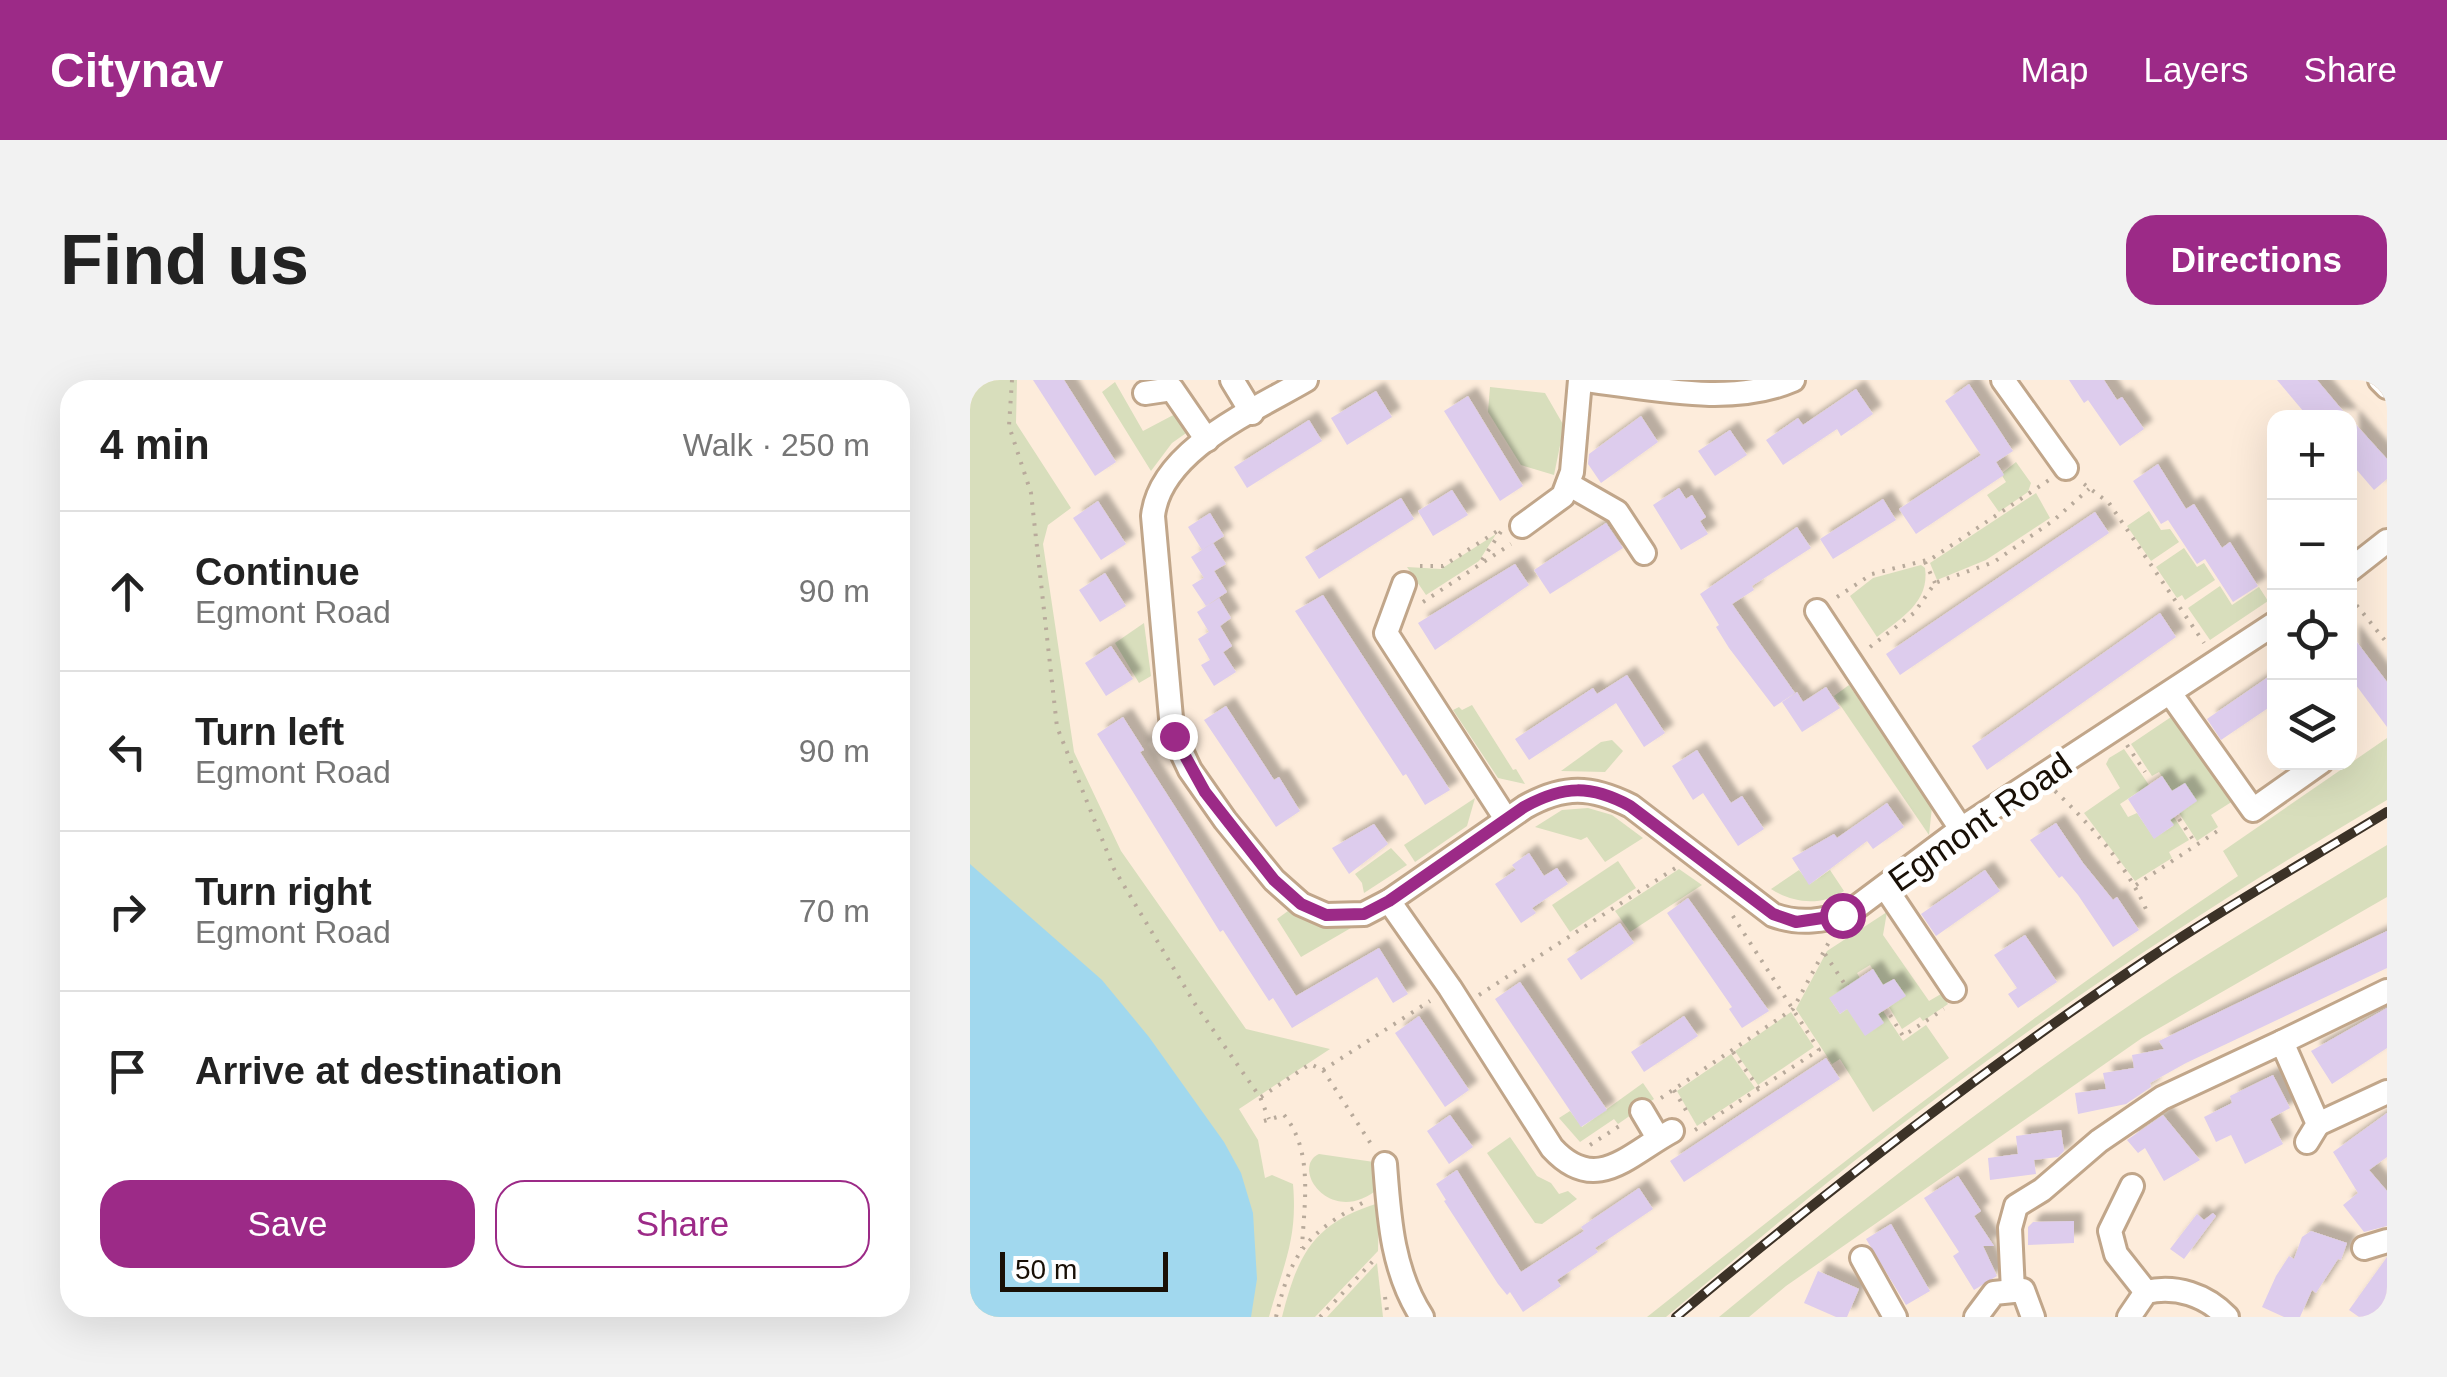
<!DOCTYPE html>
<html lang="en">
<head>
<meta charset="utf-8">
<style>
  body { margin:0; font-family:Helvetica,sans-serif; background:#f2f2f2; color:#222 }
  .controls { position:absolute; right:30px; top:30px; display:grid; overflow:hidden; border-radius:20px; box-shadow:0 10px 40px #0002 }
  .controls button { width:90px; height:90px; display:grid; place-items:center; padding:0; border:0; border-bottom:2px solid #e0e0e0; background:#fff; color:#222; font:50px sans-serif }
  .scale { position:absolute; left:30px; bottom:25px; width:168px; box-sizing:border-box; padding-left:10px; border:5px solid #191006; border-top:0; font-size:28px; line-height:35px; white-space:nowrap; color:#191006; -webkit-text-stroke:8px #fff; paint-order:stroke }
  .stop { position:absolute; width:30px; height:30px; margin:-22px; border:8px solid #9c2a87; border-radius:50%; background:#fff }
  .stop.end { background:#9c2a87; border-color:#fff; box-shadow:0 2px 10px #0008 }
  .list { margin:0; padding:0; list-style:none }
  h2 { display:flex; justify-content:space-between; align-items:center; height:130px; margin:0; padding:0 40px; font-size:42px }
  h2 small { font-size:32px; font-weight:400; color:#767676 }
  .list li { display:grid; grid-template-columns:65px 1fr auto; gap:30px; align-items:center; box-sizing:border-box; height:160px; padding:0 40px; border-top:2px solid #e0e0e0 }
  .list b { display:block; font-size:38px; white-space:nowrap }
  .list p { margin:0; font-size:32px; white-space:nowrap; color:#767676 }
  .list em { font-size:32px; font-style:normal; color:#767676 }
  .actions { display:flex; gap:20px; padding:30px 40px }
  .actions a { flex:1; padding:22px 0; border:2px solid #9c2a87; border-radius:30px; text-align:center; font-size:35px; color:#9c2a87 }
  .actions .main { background:#9c2a87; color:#fff }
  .icon { flex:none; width:55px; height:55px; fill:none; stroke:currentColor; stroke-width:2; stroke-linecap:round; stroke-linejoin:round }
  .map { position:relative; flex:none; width:1417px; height:937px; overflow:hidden; border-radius:30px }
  header { display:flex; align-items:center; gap:60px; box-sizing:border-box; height:140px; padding:0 50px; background:#9c2a87; color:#fff }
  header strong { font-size:48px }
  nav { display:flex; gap:55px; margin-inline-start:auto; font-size:35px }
  .intro { display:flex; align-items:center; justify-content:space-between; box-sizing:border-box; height:240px; padding:0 60px }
  h1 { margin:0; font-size:70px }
  .button { padding:25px 45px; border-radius:30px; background:#9c2a87; color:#fff; font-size:35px; font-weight:700 }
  main { display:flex; gap:60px; padding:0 60px }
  aside { flex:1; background:#fff; border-radius:30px; box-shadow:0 10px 40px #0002 }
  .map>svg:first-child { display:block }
  .green { fill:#d8debc }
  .water { fill:#a1d8ee }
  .building { fill:#ddcced; filter:url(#shadow) }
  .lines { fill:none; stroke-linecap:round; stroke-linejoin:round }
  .minor-casing { stroke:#c1a68a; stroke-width:28 }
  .path { stroke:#b8aa9b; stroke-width:4; stroke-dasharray:2.5 8; stroke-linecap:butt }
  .minor { stroke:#fff; stroke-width:22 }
  .rail-casing { stroke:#3c3227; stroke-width:10 }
  .rail { stroke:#fff; stroke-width:6; stroke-dasharray:19; stroke-linecap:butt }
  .route { stroke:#9c2a87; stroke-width:12 }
  .labels { text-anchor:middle; stroke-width:10; stroke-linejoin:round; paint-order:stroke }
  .street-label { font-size:35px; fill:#191006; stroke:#fff }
</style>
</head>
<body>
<header>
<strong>Citynav</strong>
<nav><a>Map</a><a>Layers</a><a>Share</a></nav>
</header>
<div class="intro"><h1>Find us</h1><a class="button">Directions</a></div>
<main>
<aside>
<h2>4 min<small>Walk · 250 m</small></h2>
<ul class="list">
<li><svg class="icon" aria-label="ahead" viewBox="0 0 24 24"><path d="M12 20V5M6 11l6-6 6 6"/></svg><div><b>Continue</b><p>Egmont Road</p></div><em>90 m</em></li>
<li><svg class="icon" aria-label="left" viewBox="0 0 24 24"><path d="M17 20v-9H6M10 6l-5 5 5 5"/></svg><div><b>Turn left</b><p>Egmont Road</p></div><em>90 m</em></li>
<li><svg class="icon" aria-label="right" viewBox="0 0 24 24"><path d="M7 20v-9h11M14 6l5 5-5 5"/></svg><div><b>Turn right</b><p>Egmont Road</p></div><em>70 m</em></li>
<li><svg class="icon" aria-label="arrive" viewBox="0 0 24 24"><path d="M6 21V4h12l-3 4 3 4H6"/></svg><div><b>Arrive at destination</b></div></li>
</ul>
<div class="actions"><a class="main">Save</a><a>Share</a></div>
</aside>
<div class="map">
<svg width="1417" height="937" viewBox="0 0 1417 937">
  <defs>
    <filter id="shadow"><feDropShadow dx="9" dy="-9" stdDeviation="2.5" flood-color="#0004"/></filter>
  </defs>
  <rect width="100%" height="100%" fill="#fdecdb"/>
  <!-- green -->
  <g class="green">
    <path d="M0,0H47L46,43L101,128L78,145L73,164L104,372L151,471L276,649L360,669L269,729L288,760L295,798L302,795L323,804C328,860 313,885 299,937H0Z"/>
    <polygon points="145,2 173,51 209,32 219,51 202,63 181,91 132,12"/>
    <polygon points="520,7 575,13 594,46 584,95 551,85 518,32"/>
    <polygon points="1046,82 1061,103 1058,112 1029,132 1017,115 1036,102 1031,94"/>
    <polygon points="1066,113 1080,138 1016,180 967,200 960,183"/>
    <polygon points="1179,131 1191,150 1200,149 1209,162 1181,181 1157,146"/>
    <polygon points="526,154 509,181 456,215 437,187 471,189"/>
    <polygon points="1214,168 1227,187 1234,183 1245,200 1215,220 1212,215 1207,218 1186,187"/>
    <path d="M951,185L955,188C960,222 931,238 907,257L880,216L903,198Z"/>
    <polygon points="1250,206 1262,225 1289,207 1298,221 1240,260 1218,228"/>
    <polygon points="174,243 181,296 169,303 145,263"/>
    <polygon points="879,305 962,427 959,455 864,316"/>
    <polygon points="502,325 543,390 546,389 555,404 528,398 483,330 489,327 492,330"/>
    <polygon points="1204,335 1263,421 1241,435 1248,447 1227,461 1209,433 1215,404 1202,411 1189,392 1182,396 1161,364"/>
    <path d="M1417,358V420C1232,529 1052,649 883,782C820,832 758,885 696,937H677C870,784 1062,633 1268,496L1253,471Z"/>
    <polygon points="642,360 653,371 635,392 591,391 631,362"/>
    <polygon points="1154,369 1179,405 1150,424 1158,437 1167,433 1184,458 1203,446 1200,439 1204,437 1219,460 1199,472 1202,478 1165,501 1114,433 1150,408 1136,384 1139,378"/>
    <polygon points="505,418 497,446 445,482 434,465"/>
    <polygon points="618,428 642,435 673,458 635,482 617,457 611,460 565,447 592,430"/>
    <path d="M1417,465V517L1172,658L816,906L779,937H749C883,826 1021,719 1166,621C1248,566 1333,516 1417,465Z"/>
    <polygon points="421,468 437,485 394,513 392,503 385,494"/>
    <polygon points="648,481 666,508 600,552 582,525"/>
    <polygon points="709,489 732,505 660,552 645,531"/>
    <path d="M829,490L840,504L860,490L874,511C852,526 824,524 801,509Z"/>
    <polygon points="318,531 350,545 386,545 331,577 307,539"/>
    <polygon points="917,532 913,555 959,621 971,614 978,624 953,641 950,637 932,649 919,627 935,615 924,599 913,605 900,585 887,593 890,598 860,619 870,634 877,629 908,634 913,631 933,661 956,645 979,678 903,732 870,679 862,684 826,629 857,571"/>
    <polygon points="821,632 844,667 788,705 765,671"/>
    <polygon points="761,674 785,708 727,746 707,711"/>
    <polygon points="673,703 684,719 648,744 644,739 610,762 589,738 600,731 612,747"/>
    <polygon points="540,757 567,796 581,803 589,814 598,811 607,819 572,844 565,843 517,773"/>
    <path d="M349,774L404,782L409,786L410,807C362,850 319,788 349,774Z"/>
    <path d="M409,823L408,871L345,937H312C328,874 343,843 409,823Z"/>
    <polygon points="407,883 413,937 357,937"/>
  </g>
  <!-- water -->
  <polygon class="water" points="0,484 132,600 179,657 254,762 271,793 283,833 287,899 281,937 0,937"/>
  <!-- building -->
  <g class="building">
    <polygon points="63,0 94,0 146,82 125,96"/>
    <polygon points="1099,0 1134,0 1147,20 1152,17 1174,49 1150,66 1118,20 1114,23"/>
    <polygon points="1307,0 1347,0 1379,38 1339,38"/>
    <polygon points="999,4 1043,71 1026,82 1034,95 946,154 929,129 1011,75 975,21"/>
    <polygon points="886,9 903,34 871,56 867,49 813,85 796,60 828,38 833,45"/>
    <polygon points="406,11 422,37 377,65 361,38"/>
    <polygon points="498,16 553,106 530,121 474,31"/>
    <polygon points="671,36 688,62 631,103 618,84 619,74"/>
    <polygon points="1380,38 1417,79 1417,99 1404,110 1380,82"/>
    <polygon points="339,40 352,61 277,108 264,87"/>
    <polygon points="760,50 777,75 745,96 728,71"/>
    <polygon points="1188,84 1216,129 1224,124 1252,168 1260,162 1288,206 1263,222 1235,179 1227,184 1198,140 1191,144 1163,101"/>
    <polygon points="709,108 716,119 722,115 736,137 730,141 738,154 711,170 683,125"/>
    <polygon points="482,110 498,135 463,156 448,131"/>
    <polygon points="431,118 444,139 349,199 335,177"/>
    <polygon points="913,119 926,140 863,179 850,159"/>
    <polygon points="128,121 156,164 131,180 103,138"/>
    <polygon points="1125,132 1139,153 930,295 916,274"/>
    <polygon points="240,133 254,156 232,170 218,147"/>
    <polygon points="636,143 653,168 580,214 564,190"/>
    <polygon points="827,147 841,168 782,206 784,210 762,224 825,313 804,327 759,268 746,247 749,245 730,214"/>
    <polygon points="243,163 256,184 244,191 257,212 236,226 222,205 240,194 234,198 221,177"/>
    <polygon points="545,184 559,205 465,270 448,243"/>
    <polygon points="135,193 156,226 130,242 109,210"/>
    <polygon points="353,215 480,410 455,425 436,394 433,396 325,231"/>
    <polygon points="249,218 261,238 250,246 262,266 249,275 253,272 266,292 244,306 231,285 240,280 228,259 248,246 239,252 227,232"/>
    <polygon points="1190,233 1206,257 1017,390 1002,366"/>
    <polygon points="1380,253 1417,302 1417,347 1380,297"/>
    <polygon points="141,266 163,299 136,316 115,283"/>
    <polygon points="1304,293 1304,324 1251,360 1237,339"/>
    <polygon points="657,295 695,353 674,367 646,323 559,380 545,359 623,308 627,314"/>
    <polygon points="856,307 870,328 832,352 812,322 827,312 833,322"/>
    <polygon points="256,326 304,400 309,397 330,431 306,447 234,340"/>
    <polygon points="153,337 174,370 170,372 326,616 409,568 438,614 423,623 407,597 322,648 303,618 299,621 253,550 250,552 127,354"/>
    <polygon points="727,370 761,423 772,416 794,449 768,466 733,413 723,420 702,386"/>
    <polygon points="1192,396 1202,411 1215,403 1227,421 1200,440 1204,445 1184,459 1158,419"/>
    <polygon points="917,423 934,447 903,469 897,461 839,505 822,478 864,454 867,458"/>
    <polygon points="1086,443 1113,483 1143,520 1147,517 1169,550 1143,567 1108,515 1092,496 1089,498 1060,460"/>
    <polygon points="404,444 418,464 379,494 362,468"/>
    <polygon points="559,473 574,496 587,488 598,504 562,528 566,533 551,543 525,504 546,490 542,485"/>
    <polygon points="1015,490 1030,511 966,556 951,534"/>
    <polygon points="718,518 799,631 772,648 759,629 762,627 697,533"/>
    <polygon points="650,543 664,563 611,600 597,579"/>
    <polygon points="1417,551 1417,588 1216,683 1180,703 1181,707 1156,724 1108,734 1105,713 1136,709 1133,693 1164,688 1162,675 1194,669 1189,661"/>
    <polygon points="1055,555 1087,602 1048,628 1038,614 1047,608 1024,575"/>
    <polygon points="903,589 913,605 924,599 936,616 908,634 914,643 895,656 877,629 870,634 859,618"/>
    <polygon points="550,602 637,730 611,747 525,619"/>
    <polygon points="1417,628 1417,668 1362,704 1341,671"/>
    <polygon points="449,636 499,710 475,727 425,653"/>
    <polygon points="714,636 728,656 674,692 661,672"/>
    <polygon points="856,678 870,699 714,802 700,781"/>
    <polygon points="1303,695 1320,728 1300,739 1313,764 1275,784 1261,755 1246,762 1234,737 1262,723 1260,716"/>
    <polygon points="1417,733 1417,777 1399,790 1417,811 1417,846 1394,852 1373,825 1388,813 1363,772"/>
    <polygon points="480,735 503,767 479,784 457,751"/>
    <polygon points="1193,735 1230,780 1194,801 1175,768 1168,773 1157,760"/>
    <polygon points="1091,750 1094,771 1088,777 1064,780 1066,794 1020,800 1018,778 1048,774 1046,756"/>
    <polygon points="487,790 551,892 614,851 611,847 669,808 683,829 625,868 628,872 587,900 591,906 553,932 540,912 537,915 528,904 474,821 476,820 466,804"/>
    <polygon points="988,796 1011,831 1004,836 1024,866 1013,866 1027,896 1004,910 983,876 989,872 954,818"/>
    <polygon points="1243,833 1246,836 1214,879 1200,869 1227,834 1234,840"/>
    <polygon points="1104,841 1104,863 1058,865 1058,847 1063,842"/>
    <polygon points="921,844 960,911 936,925 896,859"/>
    <polygon points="1341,851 1377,863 1371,880 1368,879 1346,913 1342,910 1330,937 1314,937 1292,927 1306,896 1319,876 1324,879 1332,857"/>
    <polygon points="1417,877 1417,927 1409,937 1389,937 1379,930"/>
    <polygon points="848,891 889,909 877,937 866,937 834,923"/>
  </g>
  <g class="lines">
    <defs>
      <g id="minor">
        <polyline points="262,0 282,33"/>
        <path d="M336,0C285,30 190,70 183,136L201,338L204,356L220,390L255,440L304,500L331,524L356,535L394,534L419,521L555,427C594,405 621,406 661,426L803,535C830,545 854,541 880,532L991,449L1304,244"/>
        <path d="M615,0C682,8 760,27 823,0"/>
        <polyline points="1033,0 1096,88"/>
        <polyline points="1410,0 1417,7"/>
        <polyline points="175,13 202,9 237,60"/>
        <polyline points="598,104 647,132 674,173"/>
        <polyline points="552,146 593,116 602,92 610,0"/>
        <polyline points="1380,190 1417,161"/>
        <polyline points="434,204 416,253 536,439"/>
        <polyline points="847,231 991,449"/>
        <polyline points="1200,313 1283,430 1351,382"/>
        <polyline points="915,507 984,610"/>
        <path d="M419,521L480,608L582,768C626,816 659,774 702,751"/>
        <polyline points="1312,662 1417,611"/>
        <polyline points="672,731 688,758"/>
        <polyline points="1348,744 1417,712"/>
        <path d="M415,784C419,837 422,891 452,937"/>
        <polyline points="1162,806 1140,851 1146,874 1176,912"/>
        <polyline points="1394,868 1417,861"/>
        <polyline points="892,878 925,937"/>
        <polyline points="1043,911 1040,848 1046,826 1072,810 1129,761 1192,718 1312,662 1348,744 1337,762"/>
        <polyline points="1006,937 1024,913 1053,910 1063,937"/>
        <path d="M1159,937L1176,912C1206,905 1236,915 1257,937"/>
      </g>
    </defs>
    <!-- minor casing -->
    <use href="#minor" class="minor-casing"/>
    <!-- path -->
    <g class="path">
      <polyline points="42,0 39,46 61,113 87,347 144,489 225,624 290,717 299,739"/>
      <polyline points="1114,104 1139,123 1234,263"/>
      <polyline points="512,180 532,150"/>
      <polyline points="955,182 965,203"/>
      <polyline points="450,186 473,186 529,150"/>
      <polyline points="867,217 902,194 961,179 1079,100"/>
      <polyline points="1380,217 1417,263"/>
      <polyline points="453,222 541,164"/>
      <polyline points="900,267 944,233 965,203 1024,182 1084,140 1119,109"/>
      <polyline points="1157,365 1175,392"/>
      <path d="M1085,411C1120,444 1160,489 1178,534"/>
      <polyline points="1209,439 1226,464"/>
      <polyline points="1166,505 1249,450"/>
      <polyline points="855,574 874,603"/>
      <polyline points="509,615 707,487"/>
      <polyline points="920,635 933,656 974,629"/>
      <polyline points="763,672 789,709"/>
      <polyline points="353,690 460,621"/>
      <polyline points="704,710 717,732"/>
      <polyline points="291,717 340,684 353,690 403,767"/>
      <polyline points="691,718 823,629 859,562"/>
      <path d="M294,741L314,735C344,771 334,824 332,868"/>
      <polyline points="725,750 849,670 761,533"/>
      <polyline points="620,765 654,743"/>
      <polyline points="415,917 418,937"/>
      <path d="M306,937C321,872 337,853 396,821"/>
      <polyline points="350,937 405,879"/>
    </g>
    <!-- minor -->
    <use href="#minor" class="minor"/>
    <defs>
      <path id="rail" d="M706,937C858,810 1013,689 1178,579C1255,527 1337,481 1417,432"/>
    </defs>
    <!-- rail casing -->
    <use href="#rail" class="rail-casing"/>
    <!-- rail -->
    <use href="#rail" class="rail"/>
  </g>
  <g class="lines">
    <!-- route -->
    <path class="route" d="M204,356L235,412L304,500L331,524L356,535L394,534L419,521L554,427C594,405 621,405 660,426L803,534L826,542L872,535"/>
  </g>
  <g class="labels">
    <!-- street labels -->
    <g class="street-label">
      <text transform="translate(1010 442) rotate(-35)" y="12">Egmont Road</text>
    </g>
  </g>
</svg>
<div class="controls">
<button>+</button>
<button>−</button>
<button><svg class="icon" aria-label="locate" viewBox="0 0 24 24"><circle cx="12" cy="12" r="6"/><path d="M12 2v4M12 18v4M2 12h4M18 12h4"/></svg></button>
<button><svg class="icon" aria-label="layers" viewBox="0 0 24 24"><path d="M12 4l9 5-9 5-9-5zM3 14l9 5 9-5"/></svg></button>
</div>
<div class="scale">50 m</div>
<div class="stop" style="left:872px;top:535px"></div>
<div class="stop end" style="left:204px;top:356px"></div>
</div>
</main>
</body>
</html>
